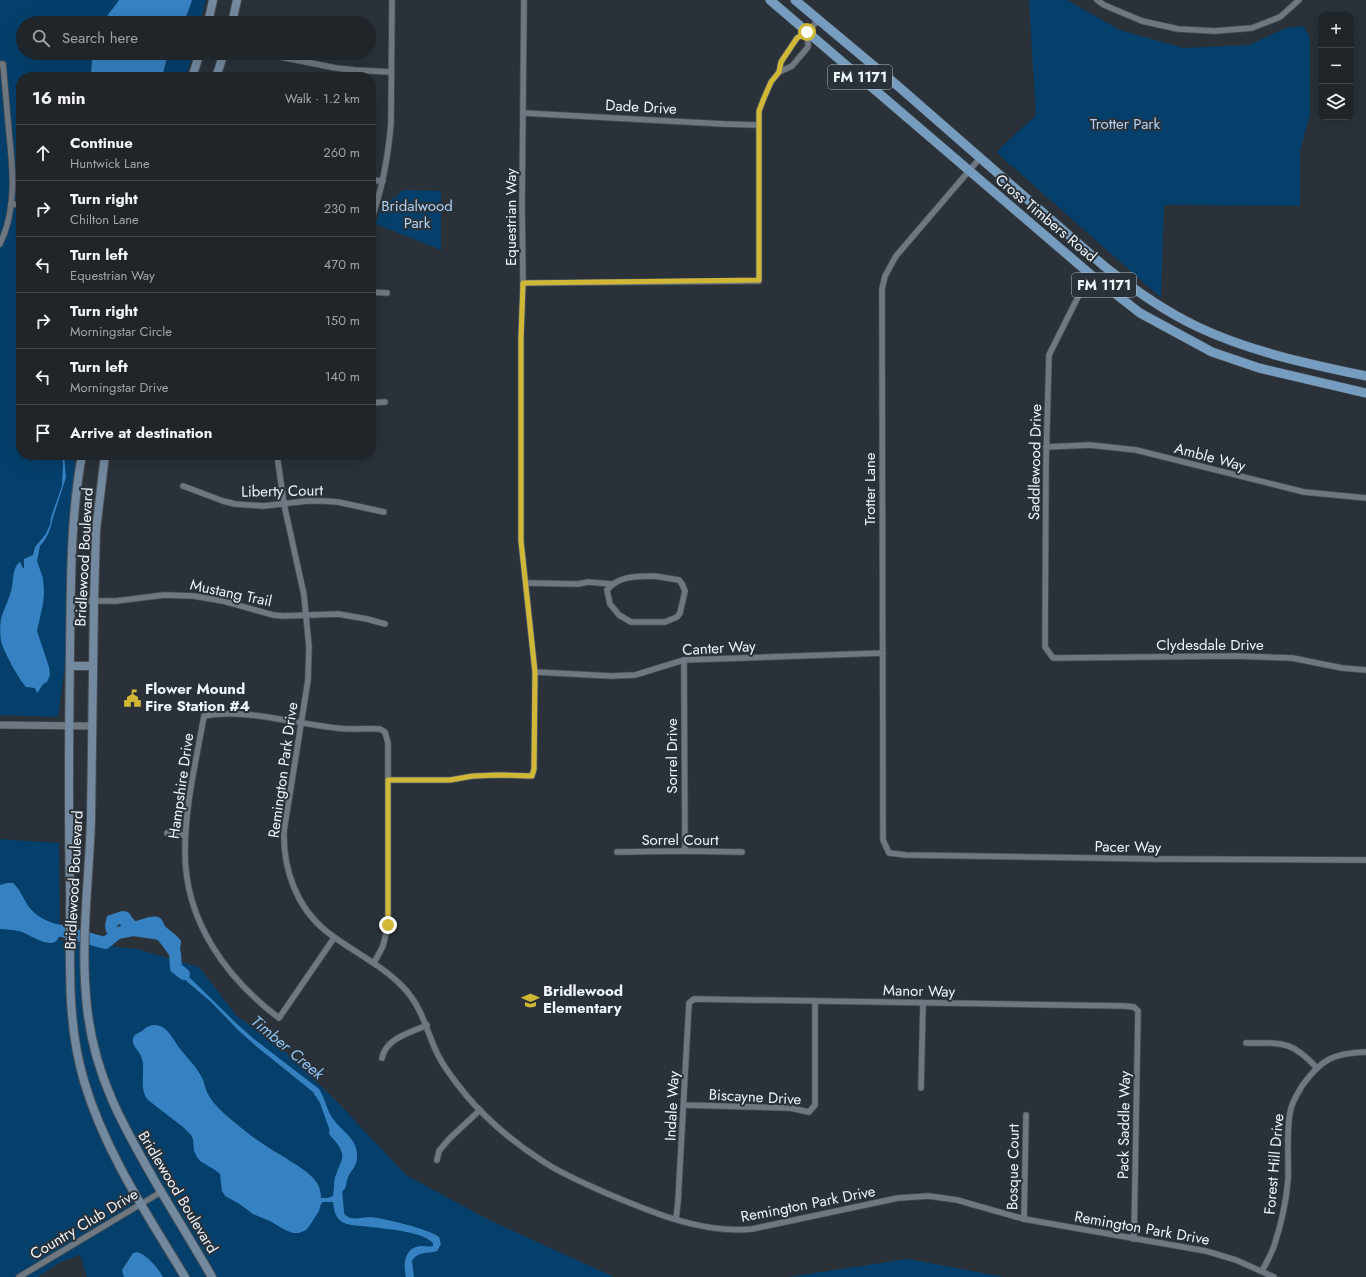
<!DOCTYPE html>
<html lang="en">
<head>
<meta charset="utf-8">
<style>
  body { margin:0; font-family:Jost,sans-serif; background:#282d32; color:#f1f3f6 }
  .controls { position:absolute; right:12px; top:12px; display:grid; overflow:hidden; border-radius:8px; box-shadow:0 4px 16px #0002 }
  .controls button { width:36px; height:36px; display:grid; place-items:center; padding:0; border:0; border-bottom:1px solid #3d4247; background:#20252a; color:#f1f3f6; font:20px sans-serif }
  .stop { position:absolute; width:12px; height:12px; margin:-9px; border:3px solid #d0b736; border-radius:50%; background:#fff }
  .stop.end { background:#d0b736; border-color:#fff; box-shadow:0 1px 4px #0008 }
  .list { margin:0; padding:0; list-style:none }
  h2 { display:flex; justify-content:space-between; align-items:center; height:52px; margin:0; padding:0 16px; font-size:17px }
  h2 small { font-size:13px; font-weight:400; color:#a2a5a8 }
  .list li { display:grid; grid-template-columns:26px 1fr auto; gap:12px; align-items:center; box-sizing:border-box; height:56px; padding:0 16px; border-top:1px solid #3d4247 }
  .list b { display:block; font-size:15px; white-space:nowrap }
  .list p { margin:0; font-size:13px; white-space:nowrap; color:#a2a5a8 }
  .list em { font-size:13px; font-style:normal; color:#a2a5a8 }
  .icon { flex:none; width:22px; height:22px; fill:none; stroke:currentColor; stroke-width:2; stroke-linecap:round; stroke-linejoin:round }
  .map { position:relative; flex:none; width:1366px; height:1277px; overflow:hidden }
  .search { position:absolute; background:#20252a; box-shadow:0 4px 16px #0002; left:16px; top:16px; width:360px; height:44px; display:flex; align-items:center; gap:10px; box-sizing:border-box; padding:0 14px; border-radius:22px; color:#a2a5a8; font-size:15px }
  .panel { position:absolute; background:#20252a; box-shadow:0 4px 16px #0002; left:16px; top:72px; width:360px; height:388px; border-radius:16px }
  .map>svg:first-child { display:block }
  .green { fill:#05406c }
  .water { fill:#3681c1 }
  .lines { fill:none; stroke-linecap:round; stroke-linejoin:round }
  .river { stroke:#3681c1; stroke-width:12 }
  .minor-casing { stroke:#474e53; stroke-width:7 }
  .tertiary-casing { stroke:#474e53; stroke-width:8 }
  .secondary-casing { stroke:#474e53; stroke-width:10 }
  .primary-casing { stroke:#474e53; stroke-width:10 }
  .minor { stroke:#6f7780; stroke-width:5.5 }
  .tertiary { stroke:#6f7780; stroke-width:7 }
  .secondary { stroke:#7389a0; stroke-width:8 }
  .primary { stroke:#769cc0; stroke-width:9 }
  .route { stroke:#d0b736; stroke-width:5 }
  .labels { text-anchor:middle; stroke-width:4; stroke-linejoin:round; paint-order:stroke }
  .shield { fill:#2a3138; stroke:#b4babf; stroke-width:1 }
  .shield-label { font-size:14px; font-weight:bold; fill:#eff4f9 }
  .street-label { font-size:15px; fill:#eff4f9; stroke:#2a3138 }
  .park-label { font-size:15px; fill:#afd3f5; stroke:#2a3138 }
  .poi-label { font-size:15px; font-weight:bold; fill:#eff4f9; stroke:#2a3138; text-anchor:start }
  .water-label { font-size:16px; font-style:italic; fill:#8ec3f6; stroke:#2a3138 }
</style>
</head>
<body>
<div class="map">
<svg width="1366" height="1277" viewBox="0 0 1366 1277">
  <rect width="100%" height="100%" fill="#2a3138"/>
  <!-- green -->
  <g class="green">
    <polygon points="0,0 206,0 200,23 23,23 23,53 193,53 186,77 21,77 21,455 76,455 69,533 65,666 58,717 0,715"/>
    <polygon points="1029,0 1067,0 1120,30 1183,48 1249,45 1286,28 1304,26 1310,39 1310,115 1300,150 1300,206 1164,205 1161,298 996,152 1036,115"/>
    <polygon points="402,190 441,191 441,250 376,224 381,206 397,196"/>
    <polygon points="0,839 59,843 60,941 137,949 199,967 236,1015 287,1053 341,1106 406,1175 489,1220 614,1277 87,1277 80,1255 59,1263 38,1277 0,1277"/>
    <polygon points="908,1259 1004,1277 788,1277"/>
  </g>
  <!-- water -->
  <g class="water">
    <path d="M119,0H192L184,23H104C105,16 115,7 119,0Z"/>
    <polygon points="94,53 168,53 162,77 91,77 92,59"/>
    <path d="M62,455H64L66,477L52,521C51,529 46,540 40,546L37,561L43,578L44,592L43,604L37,631L49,667L50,675L47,682C41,684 41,689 37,693L35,688L26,687C17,676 5,654 1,641C0,635 0,625 1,619C4,608 10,598 12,587C13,580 13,566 20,562L23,568H24V559L33,555L35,547L45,535L50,525L51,517L62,486L63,463Z"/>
    <path d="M7,883H13C21,890 23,899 29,907C37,918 50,922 62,926V935L59,936C54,953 30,934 19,931C13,930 6,929 0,929V885Z"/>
    <path d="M122,911C131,911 129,915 135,921C143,920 156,912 162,920C164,923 164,926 167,928C173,933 177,935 181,941C181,953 172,966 185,973L237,1024L254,1039L319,1089C324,1097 326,1106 330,1114C338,1130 357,1136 357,1155C358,1167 349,1172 345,1182C340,1191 344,1204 344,1213C349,1222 362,1217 370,1217C383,1218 429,1229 439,1237L441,1244L437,1251C427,1254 418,1251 412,1261L414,1277H406C403,1265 404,1248 420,1246C424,1246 429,1247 433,1246V1243C421,1230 381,1229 363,1226C357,1226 348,1225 342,1222C335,1217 334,1210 333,1202H323L321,1204L319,1211L310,1225L306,1230L299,1233H293L285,1230L270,1221L253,1214L238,1203L225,1196L222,1191L220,1174L215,1170L200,1161L197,1157L194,1151L193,1139L191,1135L183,1127L148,1100C137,1087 148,1069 140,1054C137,1049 129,1042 135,1035C136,1034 139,1033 140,1032C143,1031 145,1028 147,1027C165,1018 173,1040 181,1050C188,1059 196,1066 201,1076C205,1083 205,1090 209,1096C215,1107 234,1122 244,1130C256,1140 270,1149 284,1157C296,1165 310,1172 317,1183C320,1188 321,1193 321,1198H328L333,1196L335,1177L349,1164L350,1154L346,1145L330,1131L320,1103L313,1092L256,1046L238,1030L211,1002L177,973C174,966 179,958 175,953L155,938L150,929L146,927L136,929V934L130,936L120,934L119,932L121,925L119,924L111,934H108L106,932L105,925L107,916Z"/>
    <path d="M137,1252C147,1255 158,1268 163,1277H124L122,1270L133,1253Z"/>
  </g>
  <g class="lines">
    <!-- river -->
    <g class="river">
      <polyline points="47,929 62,931 105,943 118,933 133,930 161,934 175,953 176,968 184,974"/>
      <path d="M335,1132C343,1140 352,1151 347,1163C344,1171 341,1176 340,1185"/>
    </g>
    <defs>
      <g id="minor">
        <polyline points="1097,0 1104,5 1142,21 1178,29 1215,31 1252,28 1280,17 1299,0"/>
        <polyline points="260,53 336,68 355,70 391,72"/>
        <path d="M0,64H3C5,87 7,109 9,132C13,169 17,209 0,244"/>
        <polyline points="779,72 792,66 808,47 808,32"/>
        <polyline points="523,113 724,124 758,125"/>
        <polyline points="980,158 896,256 885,276 882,289 883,840 889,853 906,855 1155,859 1366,860"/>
        <polyline points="371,180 383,181"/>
        <polyline points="11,204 21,205"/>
        <path d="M371,220C383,188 388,157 391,123L392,0"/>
        <polyline points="1094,277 1080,293 1049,355 1046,462 1045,647 1053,658 1234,656 1292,658 1342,668 1366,670"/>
        <polyline points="523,283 759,281 759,111 764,98 771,82 779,72 781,62 797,38 808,32 818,20"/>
        <polyline points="371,292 387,293"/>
        <polyline points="371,403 385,402"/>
        <polyline points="1046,447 1090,445 1136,450 1304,492 1366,498"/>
        <path d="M277,455L284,504L304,595L309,647L308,680L284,831C283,868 296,907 326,931C351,951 381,964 403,987C424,1009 426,1032 439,1057C444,1067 451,1076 458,1085C479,1113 511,1141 541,1160C561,1174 584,1183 606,1193C651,1212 702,1234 752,1229L898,1198L929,1196L957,1200L1024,1219L1206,1251L1236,1260L1274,1277"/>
        <polyline points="183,486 223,501 235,504 263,506 307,501 323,501 338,502 384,512"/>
        <path d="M654,576L679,580L682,584L685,591L680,613L677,617L665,622H631L619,615L610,604L607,590C619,575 636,577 654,576Z"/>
        <polyline points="526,583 578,584 588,582 611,584"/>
        <polyline points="71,601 116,601 164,595 194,596 223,601 273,615 283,616 338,614 367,619 385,624"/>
        <polyline points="684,660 685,851"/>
        <polyline points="535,672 611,676 635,675 684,660 883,653"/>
        <polyline points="388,780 450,780 473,776 498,775 532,776 534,769 535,672 521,541 521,338 523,283 522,204 524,0"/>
        <polyline points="167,833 185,835"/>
        <polyline points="617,852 685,851 742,852"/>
        <path d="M334,938L279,1018C226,978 185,921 185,852C185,806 196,761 204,716C245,708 295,724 337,728C351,730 366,728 380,729L385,732L388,743V925L383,946L374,963"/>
        <path d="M1246,1043C1282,1043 1291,1040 1317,1068"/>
        <path d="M382,1058C386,1038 410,1033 427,1025"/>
        <polyline points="921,1088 923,1003"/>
        <polyline points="684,1105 790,1108 809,1112 815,1105 815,1001"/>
        <polyline points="437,1160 439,1151 449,1139 480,1110"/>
        <polyline points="676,1219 678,1202 689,1003 694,999 1125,1006 1134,1007 1138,1011 1134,1239"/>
        <polyline points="1024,1219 1026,1115"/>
        <path d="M1262,1271C1266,1263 1271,1255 1274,1246C1281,1225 1286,1203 1288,1180C1289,1158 1286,1135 1290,1113C1291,1104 1297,1094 1302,1086C1321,1059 1334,1053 1366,1052"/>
        <polyline points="19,1277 161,1192"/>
      </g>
      <polyline id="tertiary" points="0,725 92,726"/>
      <g id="secondary">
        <polyline points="208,23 213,0"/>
        <polyline points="232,23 237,0"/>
        <polyline points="192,77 200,53"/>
        <polyline points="216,77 224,53"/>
        <path d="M82,455C70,519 71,586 70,651C69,729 68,807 70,885C71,951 65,1017 84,1081C105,1152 147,1214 185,1277"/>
        <path d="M105,455L96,530L94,601L91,819C89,882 80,944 87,1007C94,1075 123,1126 156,1183C175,1215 194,1246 212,1277"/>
        <polyline points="70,666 93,666"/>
      </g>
      <g id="primary">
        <polyline points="770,0 1090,274 1140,313 1212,352 1259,368 1366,393"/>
        <path d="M795,0L899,87L1104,266C1133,289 1164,311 1198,327C1251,352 1309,364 1366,376"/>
      </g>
    </defs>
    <!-- minor casing -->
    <use href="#minor" class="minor-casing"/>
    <!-- tertiary casing -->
    <use href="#tertiary" class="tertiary-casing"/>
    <!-- secondary casing -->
    <use href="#secondary" class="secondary-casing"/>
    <!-- primary casing -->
    <use href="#primary" class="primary-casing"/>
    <!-- minor -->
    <use href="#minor" class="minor"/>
    <!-- tertiary -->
    <use href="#tertiary" class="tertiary"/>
    <!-- secondary -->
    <use href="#secondary" class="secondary"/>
    <!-- primary -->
    <use href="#primary" class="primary"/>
  </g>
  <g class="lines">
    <!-- route -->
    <polyline class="route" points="388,925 388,780 450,780 473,776 498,775 532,776 534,769 535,672 521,541 521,338 523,283 759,280 759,111 764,98 771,82 779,72 781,62 797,38 807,32"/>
  </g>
  <!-- icons -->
  <defs>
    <symbol id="civic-bare" viewBox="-9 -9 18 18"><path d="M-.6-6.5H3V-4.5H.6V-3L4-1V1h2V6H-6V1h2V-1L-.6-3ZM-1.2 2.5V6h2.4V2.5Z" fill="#d0b736" stroke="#2a3138" stroke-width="2.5" paint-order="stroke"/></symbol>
    <symbol id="school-bare" viewBox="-9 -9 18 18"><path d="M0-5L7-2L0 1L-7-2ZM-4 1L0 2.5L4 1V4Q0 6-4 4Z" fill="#d0b736" stroke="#2a3138" stroke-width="2.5" paint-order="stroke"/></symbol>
  </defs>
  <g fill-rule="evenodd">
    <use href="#civic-bare" x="120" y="686" width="25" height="25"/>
    <use href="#school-bare" x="518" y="988" width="25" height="25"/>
  </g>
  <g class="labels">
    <!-- shield labels -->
    <g class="shield">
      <rect x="828" y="65" width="64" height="24" rx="3"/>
      <rect x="1072" y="273" width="64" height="24" rx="3"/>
    </g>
    <g class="shield-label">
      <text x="860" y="82">FM 1171</text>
      <text x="1104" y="290">FM 1171</text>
    </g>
    <!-- street labels -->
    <g class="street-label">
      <text transform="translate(641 107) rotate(3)" y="5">Dade Drive</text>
      <text transform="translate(511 217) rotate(-90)" y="5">Equestrian Way</text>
      <text transform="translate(1046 218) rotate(40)" y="5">Cross Timbers Road</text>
      <text transform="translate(1210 457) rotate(15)" y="5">Amble Way</text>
      <text transform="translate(1035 462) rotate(-89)" y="5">Saddlewood Drive</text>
      <text transform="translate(870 489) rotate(-90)" y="5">Trotter Lane</text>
      <text transform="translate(282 491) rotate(-1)" y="5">Liberty Court</text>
      <text transform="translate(84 557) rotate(-87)" y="5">Bridlewood Boulevard</text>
      <text transform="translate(231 593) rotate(12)" y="5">Mustang Trail</text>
      <text x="1210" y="650">Clydesdale Drive</text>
      <text transform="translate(719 648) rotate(-3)" y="5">Canter Way</text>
      <text transform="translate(672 756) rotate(-90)" y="5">Sorrel Drive</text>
      <text transform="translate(283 770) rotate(-82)" y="5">Remington Park Drive</text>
      <text transform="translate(181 786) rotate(-82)" y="5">Hampshire Drive</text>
      <text x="680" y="845">Sorrel Court</text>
      <text transform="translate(1128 847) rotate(1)" y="5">Pacer Way</text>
      <text transform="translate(74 880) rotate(-87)" y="5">Bridlewood Boulevard</text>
      <text transform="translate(919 991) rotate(1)" y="5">Manor Way</text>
      <text transform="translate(755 1097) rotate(3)" y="5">Biscayne Drive</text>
      <text transform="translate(672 1106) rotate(-87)" y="5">Indale Way</text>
      <text transform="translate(1124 1125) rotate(-89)" y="5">Pack Saddle Way</text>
      <text transform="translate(1274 1164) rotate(-85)" y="5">Forest Hill Drive</text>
      <text transform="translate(1013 1167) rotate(-89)" y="5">Bosque Court</text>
      <text transform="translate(178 1192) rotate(59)" y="5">Bridlewood Boulevard</text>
      <text transform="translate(808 1204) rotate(-11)" y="5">Remington Park Drive</text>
      <text transform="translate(84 1224) rotate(-31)" y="5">Country Club Drive</text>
      <text transform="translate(1142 1228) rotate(10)" y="5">Remington Park Drive</text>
    </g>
    <!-- park labels -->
    <g class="park-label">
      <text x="1125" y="129">Trotter Park</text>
      <text x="417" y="211">Bridalwood<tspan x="417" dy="17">Park</tspan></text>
    </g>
    <!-- poi labels -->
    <g class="poi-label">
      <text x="145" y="694">Flower Mound<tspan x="145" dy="17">Fire Station #4</tspan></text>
      <text x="543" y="996">Bridlewood<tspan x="543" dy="17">Elementary</tspan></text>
    </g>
    <!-- water labels -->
    <g class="water-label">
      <text transform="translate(288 1047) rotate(40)" y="6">Timber Creek</text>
    </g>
  </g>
</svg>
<div class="controls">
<button>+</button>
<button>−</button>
<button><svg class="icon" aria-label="layers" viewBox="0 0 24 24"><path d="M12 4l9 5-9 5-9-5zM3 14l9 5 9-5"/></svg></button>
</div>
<div class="stop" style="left:807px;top:32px"></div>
<div class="stop end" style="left:388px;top:925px"></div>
<div class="search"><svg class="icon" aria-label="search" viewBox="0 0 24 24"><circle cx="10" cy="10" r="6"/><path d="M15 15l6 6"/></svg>Search here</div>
<section class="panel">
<h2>16 min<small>Walk · 1.2 km</small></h2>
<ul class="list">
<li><svg class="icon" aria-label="ahead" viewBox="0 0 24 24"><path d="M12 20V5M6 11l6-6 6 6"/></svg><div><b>Continue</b><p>Huntwick Lane</p></div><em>260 m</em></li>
<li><svg class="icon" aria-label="right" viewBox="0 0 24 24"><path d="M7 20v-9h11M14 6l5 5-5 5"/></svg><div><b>Turn right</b><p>Chilton Lane</p></div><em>230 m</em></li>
<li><svg class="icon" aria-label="left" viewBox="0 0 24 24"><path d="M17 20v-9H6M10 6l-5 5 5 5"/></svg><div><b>Turn left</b><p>Equestrian Way</p></div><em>470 m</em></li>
<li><svg class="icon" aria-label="right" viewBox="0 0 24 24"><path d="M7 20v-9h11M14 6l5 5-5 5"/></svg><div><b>Turn right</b><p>Morningstar Circle</p></div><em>150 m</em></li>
<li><svg class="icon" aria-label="left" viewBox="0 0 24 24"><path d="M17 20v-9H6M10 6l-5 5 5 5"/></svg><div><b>Turn left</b><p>Morningstar Drive</p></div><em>140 m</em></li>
<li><svg class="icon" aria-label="arrive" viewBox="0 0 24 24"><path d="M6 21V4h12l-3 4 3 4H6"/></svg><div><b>Arrive at destination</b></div></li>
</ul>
</section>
</div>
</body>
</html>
